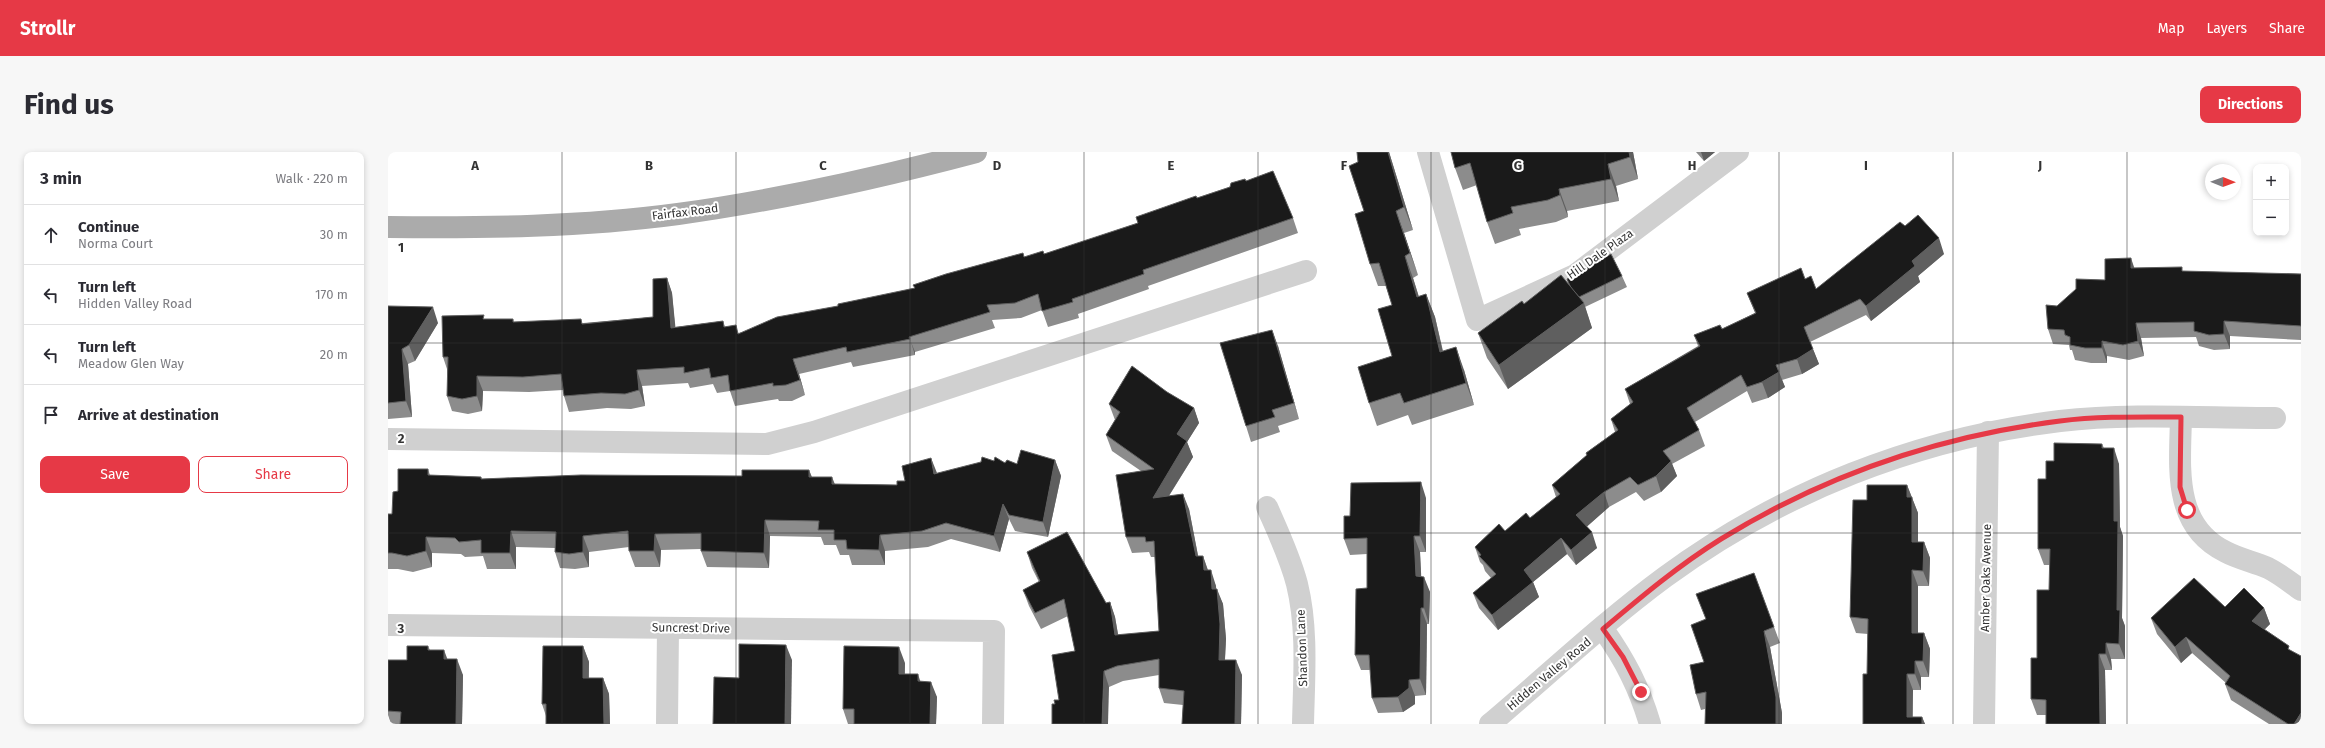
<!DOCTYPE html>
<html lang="en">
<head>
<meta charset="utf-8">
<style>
  body { margin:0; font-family:"Fira Sans",sans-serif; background:#f7f7f7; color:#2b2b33 }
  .controls { position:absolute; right:12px; top:12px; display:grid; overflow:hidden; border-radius:8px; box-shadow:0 2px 6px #0003 }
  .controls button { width:36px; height:36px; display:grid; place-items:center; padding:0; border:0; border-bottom:1px solid #e1e1e2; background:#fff; color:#2b2b33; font:20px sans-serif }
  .compass { position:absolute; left:1817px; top:12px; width:36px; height:36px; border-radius:50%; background:#fff; box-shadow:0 2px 6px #0003; rotate:91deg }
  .stop { position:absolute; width:12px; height:12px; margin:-9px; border:3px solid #e63946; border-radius:50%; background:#fff }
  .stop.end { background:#e63946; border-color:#fff; box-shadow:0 1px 4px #0008 }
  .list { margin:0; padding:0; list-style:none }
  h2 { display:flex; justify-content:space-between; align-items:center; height:52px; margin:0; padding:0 16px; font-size:17px }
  h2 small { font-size:13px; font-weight:400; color:#7c7c81 }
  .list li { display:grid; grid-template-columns:26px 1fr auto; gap:12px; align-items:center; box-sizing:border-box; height:60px; padding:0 16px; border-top:1px solid #e1e1e2 }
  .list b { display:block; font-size:15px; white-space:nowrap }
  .list p { margin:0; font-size:13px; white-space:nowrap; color:#7c7c81 }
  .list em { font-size:13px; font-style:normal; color:#7c7c81 }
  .actions { display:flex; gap:8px; padding:12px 16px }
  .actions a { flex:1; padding:9px 0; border:1px solid #e63946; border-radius:8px; text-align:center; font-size:14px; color:#e63946 }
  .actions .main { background:#e63946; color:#fff }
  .icon { flex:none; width:22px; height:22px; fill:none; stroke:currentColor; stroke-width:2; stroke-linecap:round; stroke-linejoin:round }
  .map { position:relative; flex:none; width:1913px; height:572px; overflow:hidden; border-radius:8px }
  header { display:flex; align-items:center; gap:24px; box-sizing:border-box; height:56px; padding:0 20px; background:#e63946; color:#fff }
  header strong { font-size:19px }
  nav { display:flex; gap:22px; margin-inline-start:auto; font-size:14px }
  .intro { display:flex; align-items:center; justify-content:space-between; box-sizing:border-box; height:96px; padding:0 24px }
  h1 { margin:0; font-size:28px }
  .button { padding:10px 18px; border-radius:8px; background:#e63946; color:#fff; font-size:14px; font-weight:700 }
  main { display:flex; gap:24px; padding:0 24px }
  aside { flex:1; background:#fff; border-radius:8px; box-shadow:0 2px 6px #0003 }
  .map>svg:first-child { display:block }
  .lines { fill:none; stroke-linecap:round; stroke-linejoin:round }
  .minor { stroke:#d0d0d0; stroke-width:22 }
  .major { stroke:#ababab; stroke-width:22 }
  .wall { fill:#8c8c8c }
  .shaded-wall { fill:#5f5f5f }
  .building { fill:#1a1a1a; stroke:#5f5f5f }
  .route { stroke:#e63946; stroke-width:5 }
  .grid { fill:none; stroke:#333; stroke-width:1; stroke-opacity:0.55 }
  .labels { text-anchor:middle; stroke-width:4; stroke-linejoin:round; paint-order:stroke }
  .street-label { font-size:12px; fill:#333; stroke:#fff }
  .grid-label { font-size:13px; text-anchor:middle; font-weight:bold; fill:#333; stroke:#fff; stroke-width:4; stroke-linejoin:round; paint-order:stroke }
</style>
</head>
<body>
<header>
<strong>Strollr</strong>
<nav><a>Map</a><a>Layers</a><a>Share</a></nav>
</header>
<div class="intro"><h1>Find us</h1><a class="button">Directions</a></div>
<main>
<aside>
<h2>3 min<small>Walk · 220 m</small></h2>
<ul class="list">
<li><svg class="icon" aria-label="ahead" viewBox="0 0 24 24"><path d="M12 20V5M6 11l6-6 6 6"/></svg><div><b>Continue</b><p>Norma Court</p></div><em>30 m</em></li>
<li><svg class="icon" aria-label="left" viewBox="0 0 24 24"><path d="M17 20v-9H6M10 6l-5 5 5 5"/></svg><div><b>Turn left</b><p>Hidden Valley Road</p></div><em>170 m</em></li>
<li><svg class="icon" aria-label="left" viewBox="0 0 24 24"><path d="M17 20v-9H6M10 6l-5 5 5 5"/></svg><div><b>Turn left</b><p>Meadow Glen Way</p></div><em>20 m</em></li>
<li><svg class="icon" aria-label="arrive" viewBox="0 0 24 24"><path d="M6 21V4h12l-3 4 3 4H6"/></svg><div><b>Arrive at destination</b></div></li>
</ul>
<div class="actions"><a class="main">Save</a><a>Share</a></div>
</aside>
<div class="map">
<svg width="1913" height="572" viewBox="0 0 1913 572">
  <rect width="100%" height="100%" fill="#fff"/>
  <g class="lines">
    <!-- minor -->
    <g class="minor">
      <polyline points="1040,0 1089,168 1187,123 1350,0"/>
      <path d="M1793,265C1792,315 1784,374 1838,400C1851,407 1867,410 1880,416C1892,422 1903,431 1913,438"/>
      <polyline points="0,287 379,292 426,280 918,119"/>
      <path d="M879,355C890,380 902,405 909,432C920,477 916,526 915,572"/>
      <polyline points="0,473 606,479 605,572"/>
      <path d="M1215,477C1237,508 1251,535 1262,572"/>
      <polyline points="279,572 280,476"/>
      <path d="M1102,572C1160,523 1216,470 1277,425C1393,340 1529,286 1672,269C1743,261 1816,266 1887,266"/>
      <polyline points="1596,572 1600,280"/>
    </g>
    <!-- major -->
    <path class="major" d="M0,75C97,76 194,75 290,62C391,48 490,26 588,0"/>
  </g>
  <!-- wall -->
  <g class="wall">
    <polygon points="969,0 1001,0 1025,78 1016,81 1030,123 1025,126 1031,145 1038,142 1047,165 1055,199 1076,218 1086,253 1024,273 1020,263 989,274 981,251 1004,204 1004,153 998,134 990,134 982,112"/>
    <polygon points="1063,0 1245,0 1250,27 1228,34 1231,49 1179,59 1180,65 1168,70 1131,77 1133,83 1107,92 1099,70 1089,33 1075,38 1067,16"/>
    <polygon points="1308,0 1327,0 1316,9"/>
    <polygon points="858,29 905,66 910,81 760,134 761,137 690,162 691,166 660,175 654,158 633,166 604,168 607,176 527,200 527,203 465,215 463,210 411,222 417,243 404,249 391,249 390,247 347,254 342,239 329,241 325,232 302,236 300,231 254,234 257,254 243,257 219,256 181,260 176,244 175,238 141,240 95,239 94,259 80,262 64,259 59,244 59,217 55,205 97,167 125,167 126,170 195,171 265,165 279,126 284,141 287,175 335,169 337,175 351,181 450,154 527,136 636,105 656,102 750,72 809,46 842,35"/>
    <polygon points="1517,74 1556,102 1530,124 1532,130 1483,169 1478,163 1422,190 1431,212 1414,222 1394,228 1397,235 1380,246 1364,251 1359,239 1307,270 1311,278 1317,294 1284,312 1289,324 1273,340 1256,349 1248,340 1221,355 1198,375 1209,396 1188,413 1179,402 1145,430 1151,445 1110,478 1091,456 1085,441 1103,426 1097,419 1095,413 1092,410 1087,395 1142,366 1168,345 1164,333 1199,303 1198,301 1227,280 1223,267 1242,252 1237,237 1310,194 1306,183 1334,177 1367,161 1359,141 1417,127 1428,137"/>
    <polygon points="1746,116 1795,119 1913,122 1913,188 1842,184 1842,197 1826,198 1811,194 1808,185 1753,186 1756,204 1741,208 1719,204 1719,211 1703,211 1687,208 1684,198 1682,198 1681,193 1665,192 1660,177 1669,154 1717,128"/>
    <polygon points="1234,124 1239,135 1197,155 1204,176 1120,237 1099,206 1090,181 1136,152 1181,133 1179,127"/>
    <polygon points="0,154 50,171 27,209 20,212 24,265 0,267"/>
    <polygon points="890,194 911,267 890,274 892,280 863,290 858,274"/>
    <polygon points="779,240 806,256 811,271 799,290 805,305 781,344 801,357 810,404 815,404 820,418 828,434 828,437 835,452 838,487 837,508 854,523 853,572 794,572 795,553 776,551 771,536 771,523 735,529 721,535 667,552 671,548 687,499 680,464 653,477 641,454 635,438 651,430 644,416 639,400 718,451 722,450 727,465 730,483 771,479 767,405 763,405 761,400 744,401 738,385 753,319 724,299 718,283 727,268 721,252"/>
    <polygon points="1714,292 1716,296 1731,312 1732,375 1735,384 1734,466 1737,474 1737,507 1723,507 1724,518 1717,518 1718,572 1658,572 1658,563 1649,563 1643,547 1649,506 1661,438 1662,413 1656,413 1650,397 1658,327 1666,309"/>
    <polygon points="667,308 673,324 660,385 627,379 621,367 612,400 563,387 540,395 497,399 497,413 464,413 461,403 452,403 448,393 436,393 433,385 382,384 381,416 319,415 313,399 313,397 273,398 272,415 247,415 241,399 241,395 201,400 201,415 187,417 172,416 167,400 167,396 128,395 128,417 99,417 95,404 77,405 73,402 44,401 44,415 25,420 10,417 0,417 0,362 4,362 40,317 42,323 93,325 94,327 354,324 421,318 424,325 447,332 509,333 517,329 606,309 629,312"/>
    <polygon points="1519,333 1530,361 1530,390 1536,390 1542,406 1541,434 1530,434 1530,481 1536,481 1542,497 1541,525 1533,525 1533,538 1525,538 1525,565 1534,565 1537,572 1475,572 1479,522 1480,482 1468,481 1462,465 1479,348"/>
    <polygon points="1038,346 1038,400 1032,400 1033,424 1042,440 1041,472 1039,472 1038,543 1027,544 1027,552 1015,560 990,561 984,546 983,518 973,518 967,503 979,436 979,402 962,403 956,387 962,364"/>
    <polygon points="1366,421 1392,491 1382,495 1394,561 1394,572 1317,572 1317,557 1313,558 1308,542 1316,510 1317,467"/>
    <polygon points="1876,456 1882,472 1876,478 1913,572 1881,572 1843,548 1837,532 1838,531 1804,501 1793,511 1769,482 1763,466"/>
    <polygon points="40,494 42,498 59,507 75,523 74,572 3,572 0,563 0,508 19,508"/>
    <polygon points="195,494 201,510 201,526 215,526 221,542 222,572 158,572 158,564 154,552"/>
    <polygon points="517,511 517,522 532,529 549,545 548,572 460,572 455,557"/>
  </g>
  <!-- shaded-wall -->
  <g class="shaded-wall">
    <polygon points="1000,0 1001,0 1025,78 1016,55"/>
    <polygon points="1241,0 1245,0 1250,27 1242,5"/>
    <polygon points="1313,0 1327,0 1316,9"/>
    <polygon points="1220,12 1228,34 1231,49 1223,27"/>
    <polygon points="1171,37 1179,59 1180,65 1172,43"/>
    <polygon points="1008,59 1016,81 1030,123 1022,101"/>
    <polygon points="1551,86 1556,102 1530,124 1532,130 1483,169 1478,154 1524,109"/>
    <polygon points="1017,104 1025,126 1038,168 1029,145"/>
    <polygon points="1743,106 1748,121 1743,116"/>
    <polygon points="279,126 284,141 289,191 283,176"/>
    <polygon points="1038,142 1047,165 1060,223 1052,200"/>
    <polygon points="1196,151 1204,176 1120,237 1111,213"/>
    <polygon points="45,155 50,171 27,209 21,193"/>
    <polygon points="1836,169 1842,184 1842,197 1836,182"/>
    <polygon points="1748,171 1753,186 1756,204 1750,189"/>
    <polygon points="884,178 890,194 911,267 906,251"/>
    <polygon points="521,185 527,200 527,203 522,187"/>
    <polygon points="1714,189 1719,204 1719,211 1714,196"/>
    <polygon points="1068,195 1076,218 1086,253 1078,231"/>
    <polygon points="14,197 20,212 24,265 18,249"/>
    <polygon points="1425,197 1431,212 1414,222 1409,207"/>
    <polygon points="405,207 411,222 417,243"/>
    <polygon points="249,218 254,234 257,254 251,238"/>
    <polygon points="1391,220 1397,235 1380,246 1374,230"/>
    <polygon points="89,224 95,239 94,259 89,244"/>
    <polygon points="806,256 811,271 799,290 805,305 770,361 765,346 789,282"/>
    <polygon points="1726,296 1731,312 1732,375 1735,384 1734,466 1737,474 1737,507 1731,492 1729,458 1726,369"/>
    <polygon points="543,306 549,321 546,322"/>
    <polygon points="667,308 673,324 660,385 655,370"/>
    <polygon points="1283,309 1289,324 1273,340 1268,324"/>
    <polygon points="421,318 427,334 421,325"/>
    <polygon points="444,325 450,340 444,332"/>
    <polygon points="1033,330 1038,346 1038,400 1032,384"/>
    <polygon points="1519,333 1530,361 1530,405 1524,390 1519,345"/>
    <polygon points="1216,340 1221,355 1194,379 1188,363"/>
    <polygon points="795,342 801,357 813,419 808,404"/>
    <polygon points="615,352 621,367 612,400 606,384"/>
    <polygon points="377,368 382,384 381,416 376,401"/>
    <polygon points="123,379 128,395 128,417 122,401"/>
    <polygon points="1204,380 1209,396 1188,413 1183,398"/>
    <polygon points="267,382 273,398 272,415 266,399"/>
    <polygon points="492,383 497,399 497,413 491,398"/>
    <polygon points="195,384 201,400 201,415 195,400"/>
    <polygon points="1026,384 1032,400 1034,440 1028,424"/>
    <polygon points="38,385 44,401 44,415 38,399"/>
    <polygon points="1173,386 1179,402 1145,430 1151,445 1110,478 1104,463 1136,418"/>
    <polygon points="1536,390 1542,406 1541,434 1535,419"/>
    <polygon points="815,404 820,419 816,418"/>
    <polygon points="823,418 828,434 829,453 824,437"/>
    <polygon points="1524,418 1530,434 1530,497 1524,481"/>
    <polygon points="1036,425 1042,440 1041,472 1036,456"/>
    <polygon points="829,437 835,452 838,487 836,523 831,508"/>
    <polygon points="722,450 727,465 733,499 727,483"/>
    <polygon points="1033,456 1039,472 1038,543 1032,527"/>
    <polygon points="1876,456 1882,472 1869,485 1864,469"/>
    <polygon points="1376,479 1382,495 1394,561 1394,572 1388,572"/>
    <polygon points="1536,481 1542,497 1541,525 1535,509"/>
    <polygon points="1798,485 1804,501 1793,511 1787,495"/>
    <polygon points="1718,491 1723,507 1724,518 1718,502"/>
    <polygon points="398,493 404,508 403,572 397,572"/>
    <polygon points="195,494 201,510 200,542 195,526"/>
    <polygon points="511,495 517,511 516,537 511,522"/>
    <polygon points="56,498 62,514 56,507"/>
    <polygon points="1711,502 1717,518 1718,572 1712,572"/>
    <polygon points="69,507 75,523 74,572 68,572"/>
    <polygon points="848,508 854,523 853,572 847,572"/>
    <polygon points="1527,509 1533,525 1533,538 1527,522"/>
    <polygon points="716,519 721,535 720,572 714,572"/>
    <polygon points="530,522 535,538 530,529"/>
    <polygon points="1519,522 1525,538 1524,572 1519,565"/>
    <polygon points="215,526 221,542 222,572 216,572"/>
    <polygon points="1021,528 1027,544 1027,552 1015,560 1010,545"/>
    <polygon points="543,530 549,545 548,572 542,572"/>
    <polygon points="1913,561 1913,572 1906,572"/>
    <polygon points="1534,565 1537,572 1534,572"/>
  </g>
  <!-- building -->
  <g class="building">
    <polygon points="969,0 1000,0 1016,55 1008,59 1022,101 1017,104 1029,145 1038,142 1052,200 1068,195 1078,231 1016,251 1012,241 981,251 970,215 1004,204 990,157 1004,153 991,111 982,112 967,62 976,59 961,14 970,10"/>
    <polygon points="1063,0 1241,0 1242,5 1220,12 1223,27 1171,37 1172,43 1160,48 1123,55 1125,61 1099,70 1082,11 1067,16"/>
    <polygon points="885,19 905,66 755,118 756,122 684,147 685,150 654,159 650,142 627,151 599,153 602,160 521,185 522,187 459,200 458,195 405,207 412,228 398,233 385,234 385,231 342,239 340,223 323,226 321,216 296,221 296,215 249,218 251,238 237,242 213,241 176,244 173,222 135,225 89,224 89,244 74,247 59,244 60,205 55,205 54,164 96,163 95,167 125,167 125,170 193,167 194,172 265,165 265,127 279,126 283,176 335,169 336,175 348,173 350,182 389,165 450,154 450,152 527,136 525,133 558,122 635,101 636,105 655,99 656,102 750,71 748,65 808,44 809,46 842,35 843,31 857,27 858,29"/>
    <polygon points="1530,63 1551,86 1524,109 1527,114 1478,154 1472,147 1416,175 1425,197 1409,207 1388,213 1391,220 1374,230 1359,235 1353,223 1299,256 1311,278 1275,299 1283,309 1268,324 1250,333 1242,325 1216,340 1188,363 1204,380 1183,398 1173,386 1136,418 1145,430 1104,463 1085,441 1108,422 1091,404 1093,403 1087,395 1111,372 1117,379 1138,361 1142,366 1172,342 1164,333 1199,303 1198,301 1230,278 1223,267 1245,250 1237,237 1312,194 1306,183 1332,173 1334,177 1368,161 1359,141 1413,116 1417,127 1423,124 1428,137 1512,70 1517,74"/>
    <polygon points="1223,102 1234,124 1191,145 1183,136 1179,127"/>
    <polygon points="1743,106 1743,116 1794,115 1794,119 1913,122 1913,174 1836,169 1836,182 1821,183 1806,179 1806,170 1748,171 1750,189 1735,193 1714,189 1714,196 1697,196 1682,193 1682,185 1677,183 1676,178 1660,177 1658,153 1669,154 1688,137 1688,127 1717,128 1717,107"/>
    <polygon points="1173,123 1196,151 1111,213 1090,181 1134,149 1136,152"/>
    <polygon points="0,154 45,155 21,193 14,197 18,249 0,251"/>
    <polygon points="884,178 906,251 884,258 887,265 858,274 832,191"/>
    <polygon points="744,214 779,240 806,256 789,282 799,289 765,346 795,342 808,404 815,404 816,418 823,418 824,437 829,437 832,472 831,508 848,508 847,572 794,572 796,539 771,536 771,507 729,514 716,519 714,572 664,572 664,552 667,552 666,548 671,548 664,503 687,499 676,447 647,461 635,438 652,429 639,400 679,380 718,451 722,450 727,483 771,479 766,389 758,390 757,385 738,385 728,323 766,317 718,283 732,260 721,252"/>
    <polygon points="1666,291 1714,292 1714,296 1726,296 1726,369 1730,369 1729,458 1732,458 1731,492 1718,491 1718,502 1711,502 1712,572 1658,572 1658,548 1643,547 1643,506 1649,506 1649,438 1661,438 1662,397 1650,397 1650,327 1658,327 1658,309 1666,309"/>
    <polygon points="633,298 667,308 655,370 621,363 615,352 606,384 558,371 534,379 492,383 491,398 459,397 458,388 446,388 446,378 430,378 431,369 377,368 376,401 313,399 313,381 267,382 266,399 241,399 240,379 195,384 195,400 181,402 167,400 168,380 123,379 122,401 93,401 93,388 71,390 67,386 38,385 38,399 19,404 4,401 0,401 0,362 4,362 5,340 10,339 10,317 40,317 40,323 93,325 93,327 193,323 354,324 354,318 421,318 421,325 444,325 444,332 509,333 509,329 517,329 514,314 543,306 546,322 593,310 594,305 606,309 607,305 617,311 619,308 629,312"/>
    <polygon points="1033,330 1032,384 1026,384 1028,424 1036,425 1036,456 1033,456 1032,527 1021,528 1021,536 1010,545 984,546 981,503 967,503 968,437 979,436 979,386 956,387 956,364 962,364 963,331"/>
    <polygon points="1479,333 1519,333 1519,345 1524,345 1524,390 1536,390 1535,419 1524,418 1524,481 1536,481 1535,509 1527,509 1527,522 1519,522 1519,565 1534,565 1534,572 1475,572 1475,522 1479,522 1480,467 1462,465 1465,348 1479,348"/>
    <polygon points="1366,421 1386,475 1376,479 1388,545 1388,572 1317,572 1318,540 1308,542 1302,513 1316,510 1303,473 1318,467 1308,442"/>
    <polygon points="1806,426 1837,455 1856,436 1876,456 1864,469 1901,494 1900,497 1913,504 1913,561 1906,572 1900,572 1837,532 1842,524 1798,485 1787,495 1763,466"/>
    <polygon points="351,492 398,493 397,572 325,572 326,525 351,526"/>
    <polygon points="19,494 40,494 40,498 56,498 56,507 69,507 68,572 12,572 13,560 0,559 0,508 19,508"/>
    <polygon points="155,494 195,494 195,526 215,526 216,572 158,572 158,552 154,552"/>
    <polygon points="456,494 511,495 511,522 530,522 530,529 543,530 542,572 466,572 466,557 455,557"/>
  </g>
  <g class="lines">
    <!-- route -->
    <path class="route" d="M1253,540L1235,505L1215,477C1253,445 1291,413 1333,387C1437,323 1552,284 1672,269C1712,264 1753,265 1793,265L1792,335L1799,358"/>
  </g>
  <!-- grid -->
  <path class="grid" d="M174,0V572M348,0V572M522,0V572M696,0V572M870,0V572M1043,0V572M1217,0V572M1391,0V572M1565,0V572M1739,0V572M0,191H1913M0,381H1913"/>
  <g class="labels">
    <!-- street labels -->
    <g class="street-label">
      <text transform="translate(297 60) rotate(-7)" y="4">Fairfax Road</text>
      <text transform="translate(1212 102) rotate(-35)" y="4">Hill Dale Plaza</text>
      <text transform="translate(1598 426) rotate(-89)" y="4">Amber Oaks Avenue</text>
      <text transform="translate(303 476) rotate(1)" y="4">Suncrest Drive</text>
      <text transform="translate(914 496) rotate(-92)" y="4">Shandon Lane</text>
      <text transform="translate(1161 522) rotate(-40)" y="4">Hidden Valley Road</text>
    </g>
  </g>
  <g class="grid-label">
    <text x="87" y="18">A</text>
    <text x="261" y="18">B</text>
    <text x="435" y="18">C</text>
    <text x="609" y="18">D</text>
    <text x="783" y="18">E</text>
    <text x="956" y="18">F</text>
    <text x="1130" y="18">G</text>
    <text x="1304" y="18">H</text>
    <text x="1478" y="18">I</text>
    <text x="1652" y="18">J</text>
    <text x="13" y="100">1</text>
    <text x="13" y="291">2</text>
    <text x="13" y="481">3</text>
  </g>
</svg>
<div class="controls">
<button>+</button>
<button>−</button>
</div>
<svg class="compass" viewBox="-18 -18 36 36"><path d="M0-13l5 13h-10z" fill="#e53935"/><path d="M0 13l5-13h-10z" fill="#7c7c81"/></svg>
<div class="stop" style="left:1799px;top:358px"></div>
<div class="stop end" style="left:1253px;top:540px"></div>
</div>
</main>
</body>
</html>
